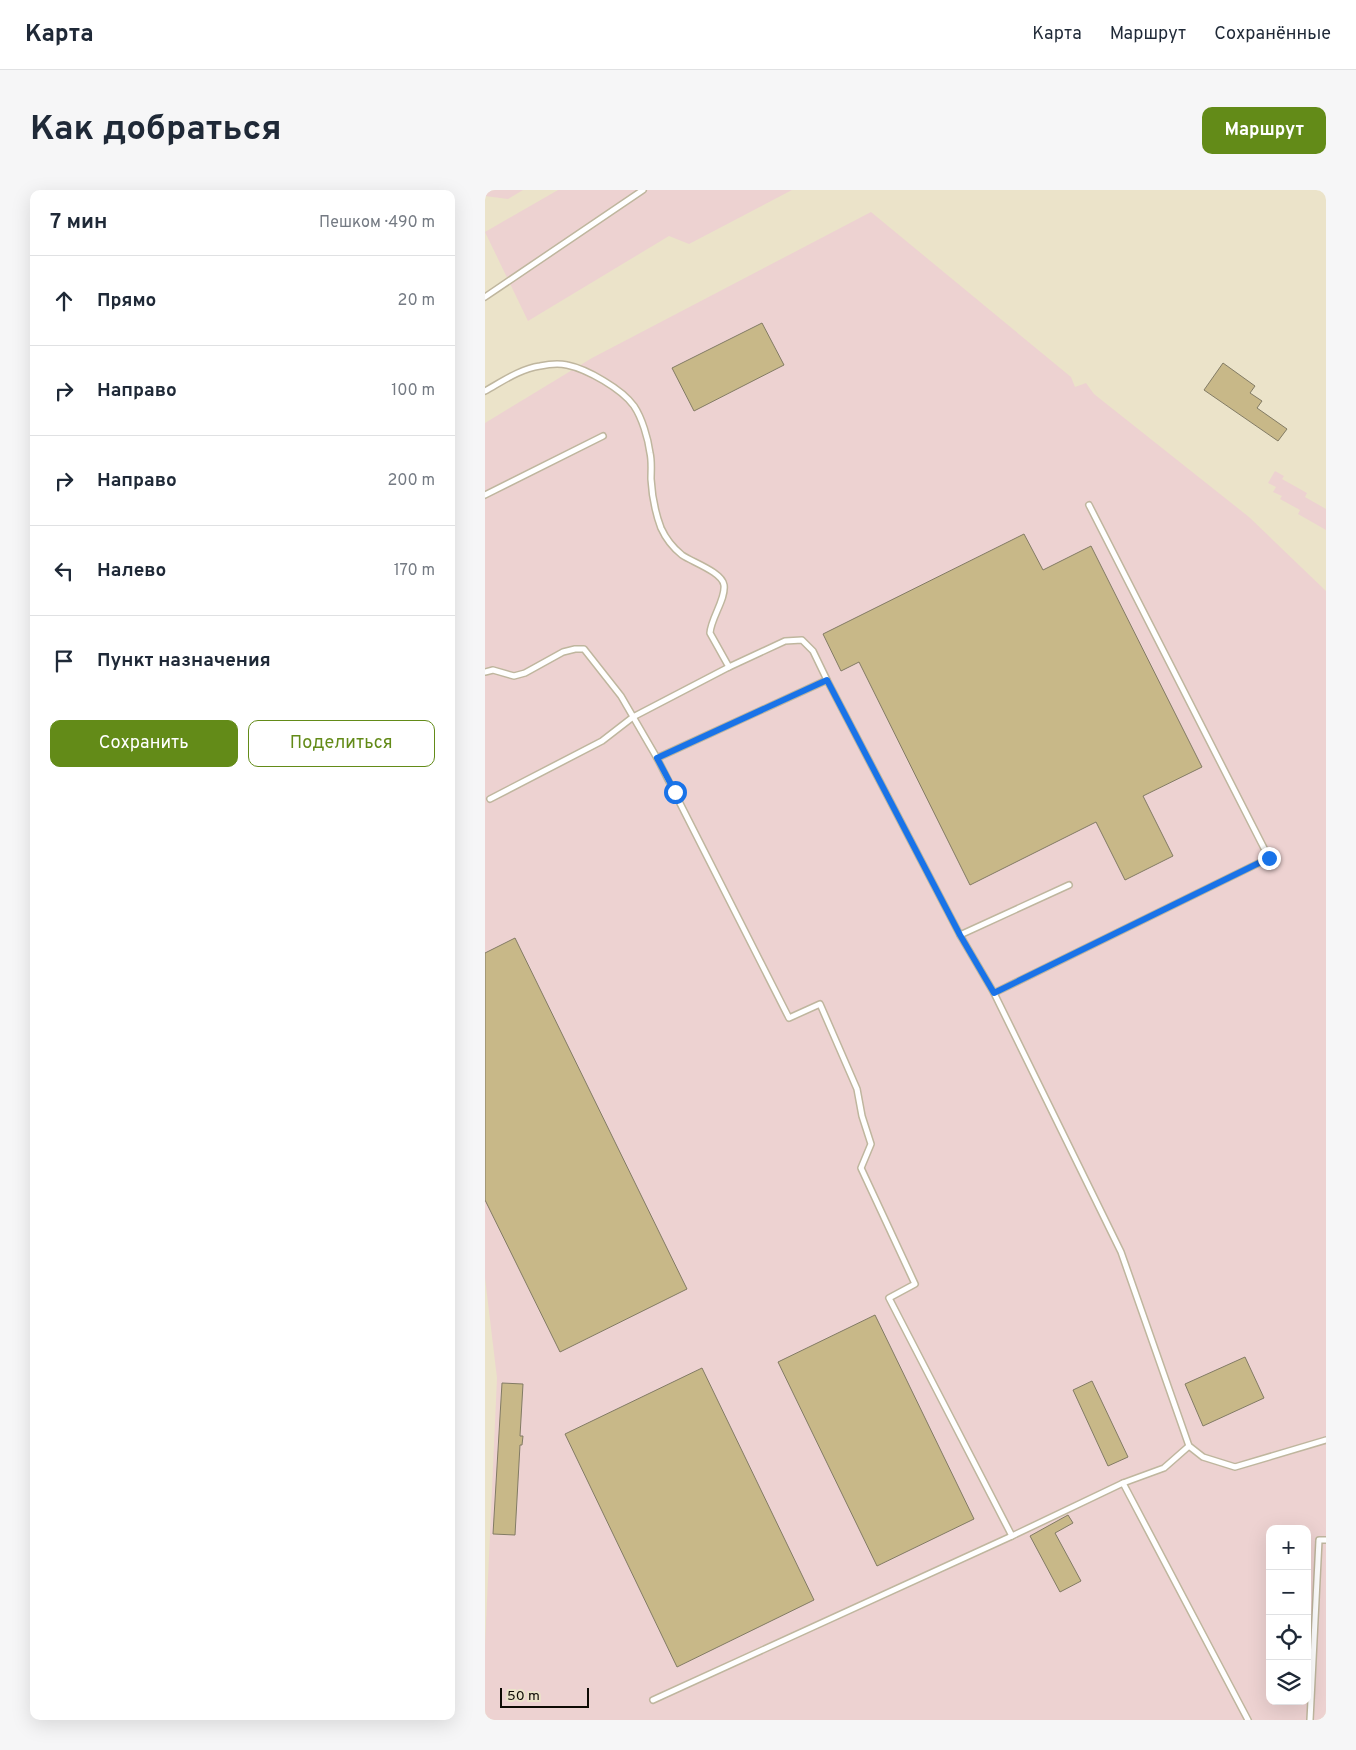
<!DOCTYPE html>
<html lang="ru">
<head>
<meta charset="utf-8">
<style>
  body { margin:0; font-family:Overpass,sans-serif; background:#f6f6f7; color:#1f2937 }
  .controls { position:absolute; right:15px; bottom:15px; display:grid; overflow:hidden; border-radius:10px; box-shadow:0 5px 20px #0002 }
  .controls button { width:45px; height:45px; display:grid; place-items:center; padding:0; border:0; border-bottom:1px solid #e0e1e3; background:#fff; color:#1f2937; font:25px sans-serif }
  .scale { position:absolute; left:15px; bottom:12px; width:89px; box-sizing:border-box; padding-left:5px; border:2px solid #0e0b04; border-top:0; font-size:14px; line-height:18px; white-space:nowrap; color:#0e0b04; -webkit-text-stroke:4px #ebe3c9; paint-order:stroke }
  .stop { position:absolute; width:15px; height:15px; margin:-11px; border:4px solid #1a73e8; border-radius:50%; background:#fff }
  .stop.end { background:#1a73e8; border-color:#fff; box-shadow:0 1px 5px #0008 }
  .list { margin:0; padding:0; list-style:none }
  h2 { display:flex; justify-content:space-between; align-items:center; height:65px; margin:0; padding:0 20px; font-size:21px }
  h2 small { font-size:16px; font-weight:400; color:#747a83 }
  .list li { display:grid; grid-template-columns:32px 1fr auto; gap:15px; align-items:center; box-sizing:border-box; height:90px; padding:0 20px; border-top:1px solid #e0e1e3 }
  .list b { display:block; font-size:19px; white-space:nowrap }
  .list em { font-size:16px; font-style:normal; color:#747a83 }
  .actions { display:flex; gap:10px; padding:15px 20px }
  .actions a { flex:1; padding:11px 0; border:1px solid #638b18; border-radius:10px; text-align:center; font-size:18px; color:#638b18 }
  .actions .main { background:#638b18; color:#fff }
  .icon { flex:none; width:28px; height:28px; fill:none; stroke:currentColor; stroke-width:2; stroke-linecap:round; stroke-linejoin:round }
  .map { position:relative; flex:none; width:841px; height:1530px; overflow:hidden; border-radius:10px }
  header { display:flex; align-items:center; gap:30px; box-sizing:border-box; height:70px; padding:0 25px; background:#fff; border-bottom:1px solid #e0e1e3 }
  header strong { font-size:24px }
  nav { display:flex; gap:28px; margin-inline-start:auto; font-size:18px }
  .intro { display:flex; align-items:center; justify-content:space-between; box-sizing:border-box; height:120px; padding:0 30px }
  h1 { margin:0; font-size:35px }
  .button { padding:12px 22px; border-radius:10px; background:#638b18; color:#fff; font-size:18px; font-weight:700 }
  main { display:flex; gap:30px; padding:0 30px }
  aside { flex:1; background:#fff; border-radius:10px; box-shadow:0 5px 20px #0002 }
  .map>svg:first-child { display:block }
  .industrial { fill:#edd2d1; fill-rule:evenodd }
  .building { fill:#c8b888; stroke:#827b64 }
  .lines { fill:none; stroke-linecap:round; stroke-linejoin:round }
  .service-casing { stroke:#bfb69e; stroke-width:8 }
  .service { stroke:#fff; stroke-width:5 }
  .route { stroke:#1a73e8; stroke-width:6 }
</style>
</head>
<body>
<header>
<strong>Карта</strong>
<nav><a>Карта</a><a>Маршрут</a><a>Сохранённые</a></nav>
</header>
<div class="intro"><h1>Как добраться</h1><a class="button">Маршрут</a></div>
<main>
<aside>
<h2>7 мин<small>Пешком · 490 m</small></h2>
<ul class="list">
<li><svg class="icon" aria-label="ahead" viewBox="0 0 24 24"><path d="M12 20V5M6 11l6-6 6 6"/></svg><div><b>Прямо</b></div><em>20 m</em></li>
<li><svg class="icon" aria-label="right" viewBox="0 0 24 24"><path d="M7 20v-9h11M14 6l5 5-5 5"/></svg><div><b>Направо</b></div><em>100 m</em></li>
<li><svg class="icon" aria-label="right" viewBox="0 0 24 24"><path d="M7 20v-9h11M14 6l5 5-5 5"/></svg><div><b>Направо</b></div><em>200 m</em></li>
<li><svg class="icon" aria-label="left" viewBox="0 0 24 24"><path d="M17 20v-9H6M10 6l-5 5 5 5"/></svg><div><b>Налево</b></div><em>170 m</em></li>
<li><svg class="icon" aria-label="arrive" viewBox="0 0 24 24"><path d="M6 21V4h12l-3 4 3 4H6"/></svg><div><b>Пункт назначения</b></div></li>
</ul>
<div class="actions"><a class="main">Сохранить</a><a>Поделиться</a></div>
</aside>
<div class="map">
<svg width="841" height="1530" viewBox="0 0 841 1530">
  <rect width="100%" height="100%" fill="#ebe3c9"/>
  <!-- industrial -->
  <g class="industrial">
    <polygon points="0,0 38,0 23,9 0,6"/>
    <polygon points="73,0 307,0 204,54 184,46 43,131 0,42"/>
    <path d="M386,22L586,187L590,197L601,193L609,204L764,327L841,401V1530H0V1455L12,1188L0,1088V233L107,168ZM785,1339H822V1511H785Z"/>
    <polygon points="790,281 799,286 797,289 822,303 820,307 841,319 841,340 813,324 815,320 795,309 797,306 788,302 791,297 783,293"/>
  </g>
  <!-- building -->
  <g class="building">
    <polygon points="277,133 299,175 209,221 187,178"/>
    <polygon points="738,173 770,196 765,203 777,211 772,218 802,239 793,251 719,200"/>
    <polygon points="539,344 558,380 606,356 717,577 658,606 688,666 640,690 611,632 485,695 374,472 356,481 338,444"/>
    <polygon points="30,748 202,1099 75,1162 0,1010 0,763"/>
    <polygon points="390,1125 489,1329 392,1376 293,1172"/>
    <polygon points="760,1167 779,1208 718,1236 700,1194"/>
    <polygon points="217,1178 329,1410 192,1477 80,1244"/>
    <polygon points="607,1191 643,1267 623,1276 588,1200"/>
    <polygon points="17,1193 38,1194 35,1246 38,1246 37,1255 35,1255 30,1345 8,1344"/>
    <polygon points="583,1325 588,1333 570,1343 596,1391 575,1402 545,1346"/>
  </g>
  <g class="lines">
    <defs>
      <g id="service">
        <polyline points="0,107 158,0"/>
        <path d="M0,201C18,191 35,179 55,176C64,174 74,173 82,175C102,179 137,199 149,216C157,228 163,248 165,263C167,271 166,281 166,289C167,306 170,322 176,338C181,349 187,357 197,365C207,372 237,382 239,395C241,409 226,428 225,443L244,477L148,527L117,551L5,609"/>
        <polyline points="0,305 118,246"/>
        <polyline points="244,477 300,451 317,450 328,461 342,490"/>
        <polyline points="0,482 8,480 29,486 40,483 78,462 90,459 99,459 136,506 172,568"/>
        <polyline points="475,745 584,695"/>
        <polyline points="509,803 784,668 604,315"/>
        <polyline points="638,1293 679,1278 704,1256"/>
        <polyline points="168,1510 527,1346"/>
        <polyline points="763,1530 638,1293 527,1346 404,1108 430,1094 376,978 386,954 377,926 372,899 335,814 304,828 172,568 342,490 475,745 509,803 636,1062 704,1256 718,1267 750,1277 841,1250"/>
        <polyline points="825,1530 834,1350 841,1350"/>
      </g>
    </defs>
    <!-- service casing -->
    <use href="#service" class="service-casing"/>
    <!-- service -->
    <use href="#service" class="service"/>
  </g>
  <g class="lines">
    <!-- route -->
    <polyline class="route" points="190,602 172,568 342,490 475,745 509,803 784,668"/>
  </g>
</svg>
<div class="controls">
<button>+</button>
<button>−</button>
<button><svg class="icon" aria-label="locate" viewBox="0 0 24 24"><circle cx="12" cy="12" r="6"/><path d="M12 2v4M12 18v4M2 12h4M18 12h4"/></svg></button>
<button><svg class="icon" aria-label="layers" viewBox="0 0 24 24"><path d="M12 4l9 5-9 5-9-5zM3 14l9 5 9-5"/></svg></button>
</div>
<div class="scale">50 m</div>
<div class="stop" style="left:190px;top:602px"></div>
<div class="stop end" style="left:784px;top:668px"></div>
</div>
</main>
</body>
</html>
